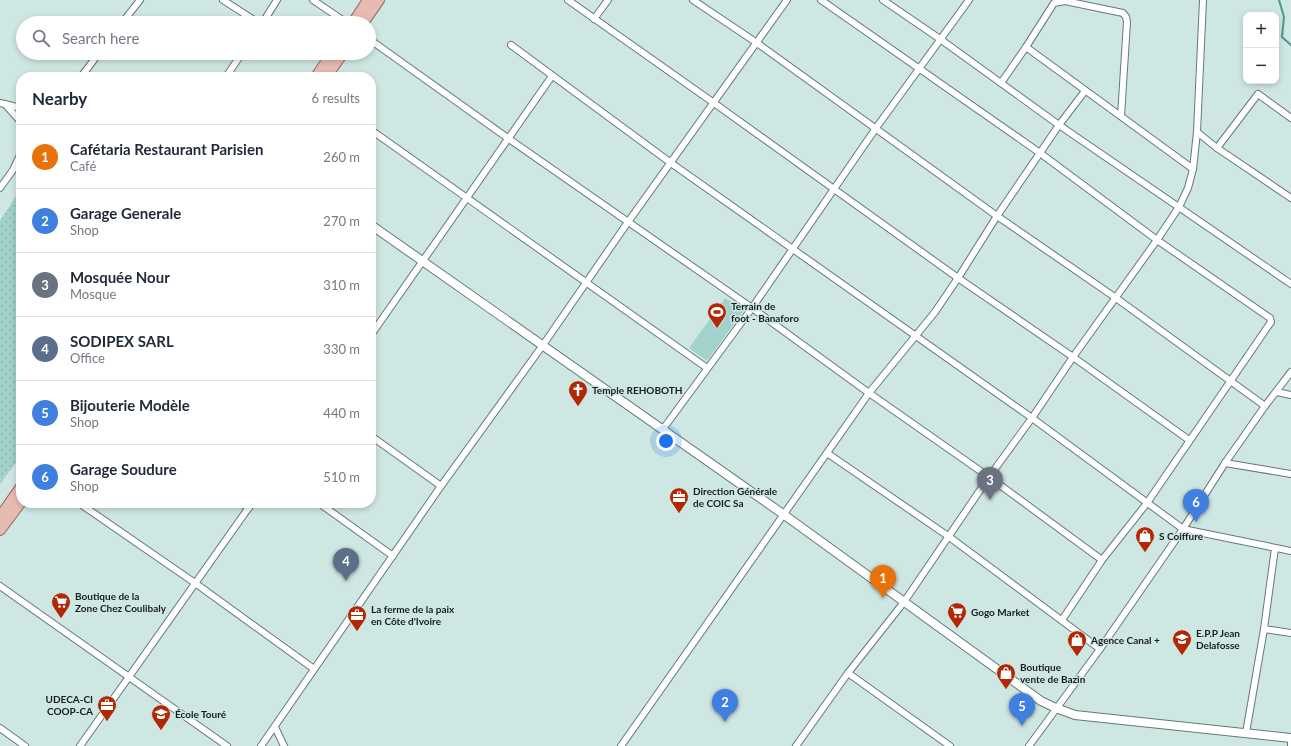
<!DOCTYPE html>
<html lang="en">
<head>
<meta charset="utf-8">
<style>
  body { margin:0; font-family:Lato,sans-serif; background:#f2f2f3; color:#1f2937 }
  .controls { position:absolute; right:12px; top:12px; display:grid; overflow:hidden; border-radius:8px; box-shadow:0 2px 6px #0003 }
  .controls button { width:36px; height:36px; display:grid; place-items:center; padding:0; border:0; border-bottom:1px solid #e0e1e3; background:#fff; color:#1f2937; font:20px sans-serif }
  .you { position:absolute; left:666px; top:441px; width:14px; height:14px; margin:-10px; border:3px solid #fff; border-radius:50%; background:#1a73e8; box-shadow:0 0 0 6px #1a73e833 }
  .badge { display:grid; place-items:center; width:26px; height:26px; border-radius:50%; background:#2563eb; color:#fff; font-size:13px; font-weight:700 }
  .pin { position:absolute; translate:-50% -33px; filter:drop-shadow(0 1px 2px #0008) }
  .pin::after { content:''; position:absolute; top:21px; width:14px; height:12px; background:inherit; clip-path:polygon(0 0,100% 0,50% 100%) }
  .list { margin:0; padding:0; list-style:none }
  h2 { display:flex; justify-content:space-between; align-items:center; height:52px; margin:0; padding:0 16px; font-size:17px }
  h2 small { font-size:13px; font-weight:400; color:#747a83 }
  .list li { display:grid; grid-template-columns:26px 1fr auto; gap:12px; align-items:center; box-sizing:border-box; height:64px; padding:0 16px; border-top:1px solid #e0e1e3 }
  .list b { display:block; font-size:15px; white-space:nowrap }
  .list p { margin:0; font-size:13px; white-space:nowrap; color:#747a83 }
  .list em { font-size:13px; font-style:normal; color:#747a83 }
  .icon { flex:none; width:22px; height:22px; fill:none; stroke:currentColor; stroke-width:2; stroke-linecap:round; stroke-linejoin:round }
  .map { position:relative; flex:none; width:1291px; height:746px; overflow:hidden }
  .search { position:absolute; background:#fff; box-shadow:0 2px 6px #0003; left:16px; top:16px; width:360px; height:44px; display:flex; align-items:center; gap:10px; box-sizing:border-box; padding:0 14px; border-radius:22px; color:#747a83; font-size:15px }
  .panel { position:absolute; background:#fff; box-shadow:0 2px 6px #0003; left:16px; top:72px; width:360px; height:436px; border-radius:16px }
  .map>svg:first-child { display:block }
  .grass { fill:url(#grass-dots) }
  .pitch { fill:#a3d2cc }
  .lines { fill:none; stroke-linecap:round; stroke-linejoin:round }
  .stream { stroke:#4a9890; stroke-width:2 }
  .minor-casing { stroke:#647a77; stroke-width:8 }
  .tertiary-casing { stroke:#647a77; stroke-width:10 }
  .primary-casing { stroke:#92675c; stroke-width:12 }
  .minor { stroke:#fff; stroke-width:6 }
  .tertiary { stroke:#fff; stroke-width:8 }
  .primary { stroke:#e6bbb2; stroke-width:10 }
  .labels { text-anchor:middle; stroke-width:3; stroke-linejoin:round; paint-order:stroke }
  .poi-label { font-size:10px; font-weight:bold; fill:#151e1d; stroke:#cfe7e3; text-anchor:start }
</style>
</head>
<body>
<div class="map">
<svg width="1291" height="746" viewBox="0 0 1291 746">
  <defs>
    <pattern id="grass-dots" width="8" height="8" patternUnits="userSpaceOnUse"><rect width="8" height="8" fill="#a3d2cc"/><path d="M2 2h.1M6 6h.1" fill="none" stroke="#8bb4af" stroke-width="1.8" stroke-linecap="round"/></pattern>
  </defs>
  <rect width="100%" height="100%" fill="#cfe7e3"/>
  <!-- grass -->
  <polygon class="grass" points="21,188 21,456 0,484 0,221"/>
  <!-- pitch -->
  <polygon class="pitch" points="725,298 744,310 707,361 689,348"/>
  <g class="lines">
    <!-- stream -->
    <polyline class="stream" points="1279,0 1284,17 1282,37 1291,45"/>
    <defs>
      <g id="minor">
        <polyline points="223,0 257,22 260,22 265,19 277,0"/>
        <polyline points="313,0 347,23"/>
        <polyline points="568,0 714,103 958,278 1073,357 1189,440"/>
        <polyline points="693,0 757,43 997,216 1116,298 1265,406"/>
        <polyline points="821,0 1040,153 1157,240 1270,318 1271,322 1147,503 1102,560 1062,620"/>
        <polyline points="883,0 940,39 1059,125 1291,284"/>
        <polyline points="594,19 608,0"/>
        <polyline points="122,23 140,0"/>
        <polyline points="369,39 509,139 752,308 869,393 989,477 1102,560"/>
        <polyline points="511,45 671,163 1032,418 1183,529 1291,551"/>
        <polyline points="1026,47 1193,169"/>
        <polyline points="81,77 99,53"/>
        <polyline points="226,77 242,53"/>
        <polyline points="1001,83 1026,47 1054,3 1065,1 1123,13 1126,17 1127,22 1121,116"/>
        <polyline points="0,103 21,108"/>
        <polyline points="5,104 21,122"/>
        <polyline points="371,130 707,368"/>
        <polyline points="1197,132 1217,148 1291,198"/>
        <polyline points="1217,148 1258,94 1291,118"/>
        <polyline points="0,188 13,170 21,153"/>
        <polyline points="371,335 552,76"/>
        <polyline points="1277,392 1291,395"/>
        <polyline points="663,429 752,308 876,128 969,0"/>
        <polyline points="371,436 441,486"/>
        <polyline points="827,453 948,536 1100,649"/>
        <polyline points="1225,463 1291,474"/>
        <polyline points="79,503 195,583 314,669"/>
        <polyline points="241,503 249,508"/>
        <polyline points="319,503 393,556"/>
        <polyline points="0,586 227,746"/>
        <polyline points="1264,629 1291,633"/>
        <polyline points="848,673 950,746"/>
        <polyline points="275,727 284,746"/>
        <polyline points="0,728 25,746"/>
        <polyline points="1246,733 1264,629 1275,548"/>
        <polyline points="80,746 252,503"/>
        <polyline points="261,746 441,486 543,345 628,222 787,0"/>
        <polyline points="621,746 869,393 935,312 958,278 997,216 1059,125 1085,91"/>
        <polyline points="796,746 848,673 904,602 989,477 1032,418 1073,357 1157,240 1179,207 1188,188 1193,169 1197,132 1203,0"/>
        <polyline points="1029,746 1100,649 1183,529 1225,463 1265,406 1291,372"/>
        <polyline points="1291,746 1291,740"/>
      </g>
      <polyline id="tertiary" points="371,225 783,514 1041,701 1056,708 1075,715 1291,738"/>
      <g id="primary">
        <polyline points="353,23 368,0"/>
        <polyline points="363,23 379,0"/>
        <polyline points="316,77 332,53"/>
        <polyline points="326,77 343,53"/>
        <polyline points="0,517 21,487"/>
        <polyline points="0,530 21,502"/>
      </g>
    </defs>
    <!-- minor casing -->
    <use href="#minor" class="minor-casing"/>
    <!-- tertiary casing -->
    <use href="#tertiary" class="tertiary-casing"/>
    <!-- primary casing -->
    <use href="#primary" class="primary-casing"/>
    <!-- minor -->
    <use href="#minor" class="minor"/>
    <!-- tertiary -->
    <use href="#tertiary" class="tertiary"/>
    <!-- primary -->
    <use href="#primary" class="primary"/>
  </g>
  <!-- icons -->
  <defs>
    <symbol id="stadium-pin" viewBox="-11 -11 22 30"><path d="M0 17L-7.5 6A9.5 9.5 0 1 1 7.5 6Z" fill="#b32704" stroke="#cfe7e3"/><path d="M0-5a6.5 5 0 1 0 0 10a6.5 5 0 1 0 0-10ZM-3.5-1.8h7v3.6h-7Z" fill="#fff"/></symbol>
    <symbol id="church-pin" viewBox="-11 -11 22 30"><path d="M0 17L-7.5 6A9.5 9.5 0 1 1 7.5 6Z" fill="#b32704" stroke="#cfe7e3"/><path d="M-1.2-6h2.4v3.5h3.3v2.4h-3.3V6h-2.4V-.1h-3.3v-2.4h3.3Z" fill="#fff"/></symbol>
    <symbol id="office-pin" viewBox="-11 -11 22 30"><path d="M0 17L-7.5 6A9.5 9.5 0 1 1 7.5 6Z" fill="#b32704" stroke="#cfe7e3"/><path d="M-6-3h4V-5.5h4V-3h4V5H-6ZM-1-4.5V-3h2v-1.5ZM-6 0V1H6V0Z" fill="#fff"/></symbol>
    <symbol id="shop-pin" viewBox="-11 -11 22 30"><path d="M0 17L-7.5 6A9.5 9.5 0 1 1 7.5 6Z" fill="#b32704" stroke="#cfe7e3"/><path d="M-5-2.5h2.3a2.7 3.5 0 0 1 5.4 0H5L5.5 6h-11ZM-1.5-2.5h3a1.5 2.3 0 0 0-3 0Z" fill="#fff"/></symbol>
    <symbol id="supermarket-pin" viewBox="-11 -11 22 30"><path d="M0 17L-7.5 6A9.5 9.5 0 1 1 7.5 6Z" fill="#b32704" stroke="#cfe7e3"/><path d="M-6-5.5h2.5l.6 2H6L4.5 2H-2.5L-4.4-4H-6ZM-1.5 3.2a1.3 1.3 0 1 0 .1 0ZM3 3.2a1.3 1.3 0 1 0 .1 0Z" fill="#fff"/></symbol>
    <symbol id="school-pin" viewBox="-11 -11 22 30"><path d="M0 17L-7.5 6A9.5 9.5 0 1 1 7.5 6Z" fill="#b32704" stroke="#cfe7e3"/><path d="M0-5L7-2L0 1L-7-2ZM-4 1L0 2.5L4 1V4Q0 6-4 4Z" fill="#fff"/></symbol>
  </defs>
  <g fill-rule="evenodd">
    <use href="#stadium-pin" x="706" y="301" width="22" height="30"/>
    <use href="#church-pin" x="567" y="379" width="22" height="30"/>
    <use href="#office-pin" x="668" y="486" width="22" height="30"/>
    <use href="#shop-pin" x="1134" y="525" width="22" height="30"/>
    <use href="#supermarket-pin" x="50" y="591" width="22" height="30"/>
    <use href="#supermarket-pin" x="946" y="601" width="22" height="30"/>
    <use href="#office-pin" x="346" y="604" width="22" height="30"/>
    <use href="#school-pin" x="1171" y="628" width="22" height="30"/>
    <use href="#shop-pin" x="1066" y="629" width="22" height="30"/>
    <use href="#shop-pin" x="995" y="662" width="22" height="30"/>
    <use href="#office-pin" x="96" y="694" width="22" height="30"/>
    <use href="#school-pin" x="150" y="703" width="22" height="30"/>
  </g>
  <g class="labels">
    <!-- poi labels -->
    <g class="poi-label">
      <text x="731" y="310">Terrain de<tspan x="731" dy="12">foot - Banaforo</tspan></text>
      <text x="592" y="394">Temple REHOBOTH</text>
      <text x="693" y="495">Direction Générale<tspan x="693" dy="12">de COIC Sa</tspan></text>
      <text x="1159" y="540">S Coiffure</text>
      <text x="75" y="600">Boutique de la<tspan x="75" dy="12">Zone Chez Coulibaly</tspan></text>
      <text x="371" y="613">La ferme de la paix<tspan x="371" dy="12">en Côte d'Ivoire</tspan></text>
      <text x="971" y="616">Gogo Market</text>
      <text x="1196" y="637">E.P.P Jean<tspan x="1196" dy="12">Delafosse</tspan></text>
      <text x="1091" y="644">Agence Canal +</text>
      <text x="1020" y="671">Boutique<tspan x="1020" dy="12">vente de Bazin</tspan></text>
      <text x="93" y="703" text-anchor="end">UDECA-CI<tspan x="93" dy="12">COOP-CA</tspan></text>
      <text x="175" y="718">École Touré</text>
    </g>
  </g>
</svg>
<div class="controls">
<button>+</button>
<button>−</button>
</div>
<div class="you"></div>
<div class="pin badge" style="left:883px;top:598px;background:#e8710a">1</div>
<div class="pin badge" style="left:725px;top:722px;background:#3f7fe0">2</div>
<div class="pin badge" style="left:990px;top:500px;background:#6b7280">3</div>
<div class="pin badge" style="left:346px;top:581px;background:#5c6f8a">4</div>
<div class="pin badge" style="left:1022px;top:726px;background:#3f7fe0">5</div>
<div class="pin badge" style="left:1196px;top:522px;background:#3f7fe0">6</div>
<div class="search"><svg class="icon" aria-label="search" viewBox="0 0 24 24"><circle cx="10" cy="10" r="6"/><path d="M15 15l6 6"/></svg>Search here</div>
<section class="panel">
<h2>Nearby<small>6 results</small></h2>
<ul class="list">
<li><span class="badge" style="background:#e8710a">1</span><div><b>Cafétaria Restaurant Parisien</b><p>Café</p></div><em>260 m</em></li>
<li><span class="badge" style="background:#3f7fe0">2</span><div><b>Garage Generale</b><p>Shop</p></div><em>270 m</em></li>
<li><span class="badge" style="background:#6b7280">3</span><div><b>Mosquée Nour</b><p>Mosque</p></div><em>310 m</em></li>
<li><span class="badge" style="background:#5c6f8a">4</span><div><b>SODIPEX SARL</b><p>Office</p></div><em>330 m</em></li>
<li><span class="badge" style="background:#3f7fe0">5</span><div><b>Bijouterie Modèle</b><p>Shop</p></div><em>440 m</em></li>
<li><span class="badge" style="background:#3f7fe0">6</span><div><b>Garage Soudure</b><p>Shop</p></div><em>510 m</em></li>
</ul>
</section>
</div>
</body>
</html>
